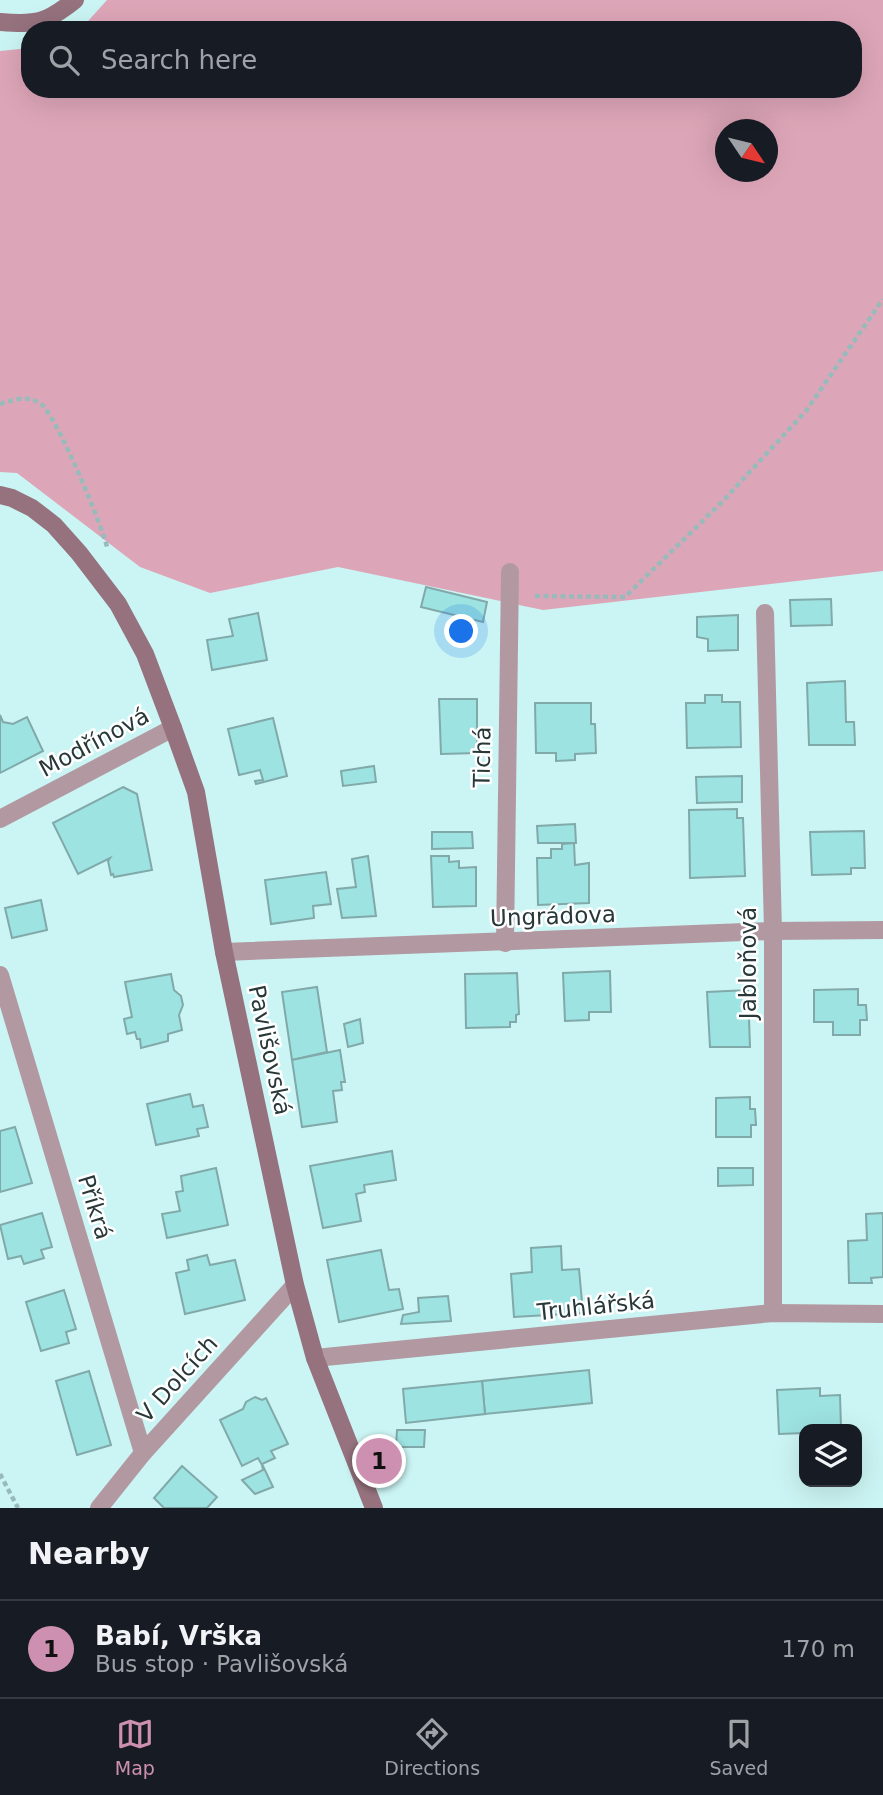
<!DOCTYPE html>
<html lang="en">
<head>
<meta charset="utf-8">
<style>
  body { margin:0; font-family:"DejaVu Sans",sans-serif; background:#20242c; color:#f1f3f6 }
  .controls { position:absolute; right:21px; bottom:21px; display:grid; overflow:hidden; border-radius:14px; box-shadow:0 7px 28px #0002 }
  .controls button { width:63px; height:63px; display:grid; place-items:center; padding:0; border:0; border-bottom:2px solid #363941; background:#171b24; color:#f1f3f6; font:35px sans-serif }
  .compass { position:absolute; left:715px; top:119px; width:63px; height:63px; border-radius:50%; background:#171b24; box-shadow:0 7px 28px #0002; rotate:125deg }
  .you { position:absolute; left:462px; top:632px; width:24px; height:24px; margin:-18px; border:5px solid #fff; border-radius:50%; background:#1a73e8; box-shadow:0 0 0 10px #1a73e833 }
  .badge { display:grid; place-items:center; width:46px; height:46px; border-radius:50%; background:#ce90b1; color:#111; font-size:23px; font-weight:700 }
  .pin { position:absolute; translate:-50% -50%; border:4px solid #fff; box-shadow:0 2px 7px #0006 }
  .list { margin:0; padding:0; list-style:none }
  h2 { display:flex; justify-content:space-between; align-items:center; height:91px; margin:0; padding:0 28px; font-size:30px }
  h2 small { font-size:23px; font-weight:400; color:#9ea1a6 }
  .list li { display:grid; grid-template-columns:46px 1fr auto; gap:21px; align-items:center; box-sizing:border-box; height:98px; padding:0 28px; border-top:2px solid #363941 }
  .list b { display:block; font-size:26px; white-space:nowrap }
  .list p { margin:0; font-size:23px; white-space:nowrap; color:#9ea1a6 }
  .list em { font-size:23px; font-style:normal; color:#9ea1a6 }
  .icon { flex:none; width:38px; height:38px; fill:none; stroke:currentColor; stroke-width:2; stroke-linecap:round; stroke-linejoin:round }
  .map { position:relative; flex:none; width:883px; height:1508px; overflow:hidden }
  .search { position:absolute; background:#171b24; box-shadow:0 7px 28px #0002; left:21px; right:21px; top:21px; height:77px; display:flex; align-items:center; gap:18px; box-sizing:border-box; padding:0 24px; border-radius:28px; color:#9ea1a6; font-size:26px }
  .sheet { height:189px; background:#171b24 }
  nav { display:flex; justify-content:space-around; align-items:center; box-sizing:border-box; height:98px; border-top:2px solid #363941; background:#171b24; font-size:19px; color:#9ea1a6 }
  nav a { display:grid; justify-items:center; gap:4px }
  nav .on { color:#ce90b1 }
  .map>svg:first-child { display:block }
  .forest { fill:#dda6b8; fill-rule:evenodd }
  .building { fill:#9de3e2; stroke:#81a9a9; stroke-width:2 }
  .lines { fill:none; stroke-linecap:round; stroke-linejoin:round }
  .path { stroke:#98baba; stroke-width:4.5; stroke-dasharray:5 3.5; stroke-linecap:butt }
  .street { stroke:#b299a1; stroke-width:18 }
  .secondary { stroke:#95727d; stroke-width:18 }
  .labels { text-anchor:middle; stroke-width:5; stroke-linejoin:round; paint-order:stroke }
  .street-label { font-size:23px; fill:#283838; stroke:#fff }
</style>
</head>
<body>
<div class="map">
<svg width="883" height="1508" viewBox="0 0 883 1508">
  <rect width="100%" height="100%" fill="#cbf5f4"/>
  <!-- forest -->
  <path class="forest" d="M107,0H883V571L543,610L338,567L210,593L140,567L17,473L0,472V51L30,48V89H853V30H80ZM726,130H768V172H726Z"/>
  <!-- building -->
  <g class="building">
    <polygon points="426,587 487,602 483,622 421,607"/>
    <polygon points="831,599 832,625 791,626 790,600"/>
    <polygon points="258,613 267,660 212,670 207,640 233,636 229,619"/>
    <polygon points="738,615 738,650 708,651 708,639 697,637 697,617"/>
    <polygon points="845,681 846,722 854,722 855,745 809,745 807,683"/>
    <polygon points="705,695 722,695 722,702 740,702 741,747 687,748 686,703 705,703"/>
    <polygon points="439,699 477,699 477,753 441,754"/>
    <polygon points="535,703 591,703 591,724 595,724 596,753 575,754 575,760 556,761 556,753 536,753"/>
    <polygon points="0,715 3,722 13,724 27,717 43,751 0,773"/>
    <polygon points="273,718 287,776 256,784 255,781 263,780 260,770 239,775 228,729"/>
    <polygon points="374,766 376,782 343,786 341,771"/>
    <polygon points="742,776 742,802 697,803 696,777"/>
    <polygon points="123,787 137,794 152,870 114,877 113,874 111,875 108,861 110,858 78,874 53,823"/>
    <polygon points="737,809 737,818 743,818 745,876 690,878 689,810"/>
    <polygon points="575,824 576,843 538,843 537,826"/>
    <polygon points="864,831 865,868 851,868 851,874 812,875 810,832"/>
    <polygon points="432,832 472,832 473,848 432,849"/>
    <polygon points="574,843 575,865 589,863 589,903 538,905 537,858 551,858 551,849 562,849 562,844"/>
    <polygon points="368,856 376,916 342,918 337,889 356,887 352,859"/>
    <polygon points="431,856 449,856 449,862 459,861 459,868 476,867 476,906 433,907"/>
    <polygon points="326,872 331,904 313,906 314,918 271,924 265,880"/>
    <polygon points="41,900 47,930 12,938 5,908"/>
    <polygon points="610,971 611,1012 589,1012 589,1020 565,1021 563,973"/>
    <polygon points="517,973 519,1014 516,1015 516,1022 510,1022 510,1027 466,1028 465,974"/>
    <polygon points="171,974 174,990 181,996 183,1005 179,1015 182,1030 168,1034 168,1041 141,1048 140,1039 137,1039 135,1032 127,1034 124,1019 132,1017 125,982"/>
    <polygon points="317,987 327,1052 292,1060 282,992"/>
    <polygon points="858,989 858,1005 866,1005 867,1020 860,1020 860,1035 833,1035 833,1022 814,1022 814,990"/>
    <polygon points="748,990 750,1047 710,1047 707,992"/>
    <polygon points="360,1019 363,1043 348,1047 344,1024"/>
    <polygon points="340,1050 345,1082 341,1082 342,1090 333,1091 337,1122 302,1127 292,1060"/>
    <polygon points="190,1094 193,1107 203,1105 208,1127 197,1129 199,1136 156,1145 147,1104"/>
    <polygon points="750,1097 750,1109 755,1109 756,1125 751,1125 751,1137 716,1137 716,1098"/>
    <polygon points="15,1127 32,1183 0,1192 0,1131"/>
    <polygon points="392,1151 396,1180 364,1185 365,1192 356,1194 361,1221 323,1228 310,1166"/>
    <polygon points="216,1168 228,1225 167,1238 162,1214 180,1211 176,1192 183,1191 181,1176"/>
    <polygon points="718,1168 753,1168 753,1185 718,1186"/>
    <polygon points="42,1213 52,1247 41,1250 44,1258 24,1264 21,1256 8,1259 0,1225"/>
    <polygon points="883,1213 883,1277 871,1278 872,1283 849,1283 848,1241 867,1240 866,1214"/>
    <polygon points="561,1246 562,1270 579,1269 583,1313 514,1317 511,1274 532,1272 531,1248"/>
    <polygon points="381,1250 389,1290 399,1289 403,1309 339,1322 327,1260"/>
    <polygon points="207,1255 210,1265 235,1260 245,1300 185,1314 176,1273 189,1270 187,1260"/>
    <polygon points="64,1290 76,1329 66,1332 69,1343 41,1351 26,1302"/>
    <polygon points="448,1296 451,1321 401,1324 403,1315 419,1312 418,1298"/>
    <polygon points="589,1370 592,1403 485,1414 482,1381"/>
    <polygon points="89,1371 111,1445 77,1455 56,1381"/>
    <polygon points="482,1381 485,1414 406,1423 403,1389"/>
    <polygon points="820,1388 820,1396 840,1395 841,1428 804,1429 804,1433 779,1434 777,1390"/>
    <polygon points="255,1397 262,1400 266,1398 288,1444 271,1451 275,1458 262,1464 273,1487 255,1494 242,1480 263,1470 262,1465 258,1458 242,1466 220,1420 243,1409 246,1402"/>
    <polygon points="397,1430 425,1430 424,1447 396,1447"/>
    <polygon points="379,1448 396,1449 402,1463 387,1469"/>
    <polygon points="182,1466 217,1497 207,1508 164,1508 154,1498"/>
  </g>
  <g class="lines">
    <!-- path -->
    <g class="path">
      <path d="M0,404C14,400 28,394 41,404C56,415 102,525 107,547"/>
      <polyline points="535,596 625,597 723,501 806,411 883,299"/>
      <polyline points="0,1474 18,1508"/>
    </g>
    <!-- street -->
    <g class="street">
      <polyline points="765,613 773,931 773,1313"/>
      <polyline points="0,819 173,728"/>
      <polyline points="505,943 510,572"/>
      <polyline points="224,952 773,931 883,930"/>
      <polyline points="0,975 143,1453"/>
      <polyline points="315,1358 773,1313 883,1314"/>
      <polyline points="99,1508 143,1453 295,1285"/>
    </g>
    <!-- secondary -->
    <g class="secondary">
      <path d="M0,22C38,25 46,23 75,0"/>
      <polyline points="0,495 12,498 32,508 54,525 79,553 118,604 145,654 173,728 196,792 224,952 295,1285 315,1358 374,1508"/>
    </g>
  </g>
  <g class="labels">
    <!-- street labels -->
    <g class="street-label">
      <text transform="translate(94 742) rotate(-28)" y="8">Modřínová</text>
      <text transform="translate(482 757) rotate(-89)" y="8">Tichá</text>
      <text transform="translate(553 916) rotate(-2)" y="8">Ungrádova</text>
      <text transform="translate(748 963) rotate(-90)" y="8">Jabloňová</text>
      <text transform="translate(270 1050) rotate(78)" y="8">Pavlišovská</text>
      <text transform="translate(95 1207) rotate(73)" y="8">Příkrá</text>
      <text transform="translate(596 1306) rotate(-6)" y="8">Truhlářská</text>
      <text transform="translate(177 1379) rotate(-48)" y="8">V Dolcích</text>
    </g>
  </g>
</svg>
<div class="controls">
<button><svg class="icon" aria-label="layers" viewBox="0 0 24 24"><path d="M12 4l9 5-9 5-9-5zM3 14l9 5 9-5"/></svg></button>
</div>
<svg class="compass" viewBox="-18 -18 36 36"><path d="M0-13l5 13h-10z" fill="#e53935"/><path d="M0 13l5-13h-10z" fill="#9ea1a6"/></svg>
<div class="you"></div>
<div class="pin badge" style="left:379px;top:1461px">1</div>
<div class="search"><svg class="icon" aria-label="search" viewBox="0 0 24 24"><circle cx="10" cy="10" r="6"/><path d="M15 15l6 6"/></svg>Search here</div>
</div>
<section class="sheet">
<h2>Nearby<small></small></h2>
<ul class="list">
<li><span class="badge">1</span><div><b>Babí, Vrška</b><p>Bus stop · Pavlišovská</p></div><em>170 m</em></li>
</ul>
</section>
<nav>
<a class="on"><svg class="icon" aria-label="map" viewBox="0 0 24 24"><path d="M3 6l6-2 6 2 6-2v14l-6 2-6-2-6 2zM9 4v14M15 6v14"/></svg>Map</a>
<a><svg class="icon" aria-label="directions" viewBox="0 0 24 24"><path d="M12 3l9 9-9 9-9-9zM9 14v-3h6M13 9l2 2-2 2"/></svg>Directions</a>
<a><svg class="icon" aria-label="saved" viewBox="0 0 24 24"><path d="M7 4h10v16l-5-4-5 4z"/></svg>Saved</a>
</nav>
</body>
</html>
